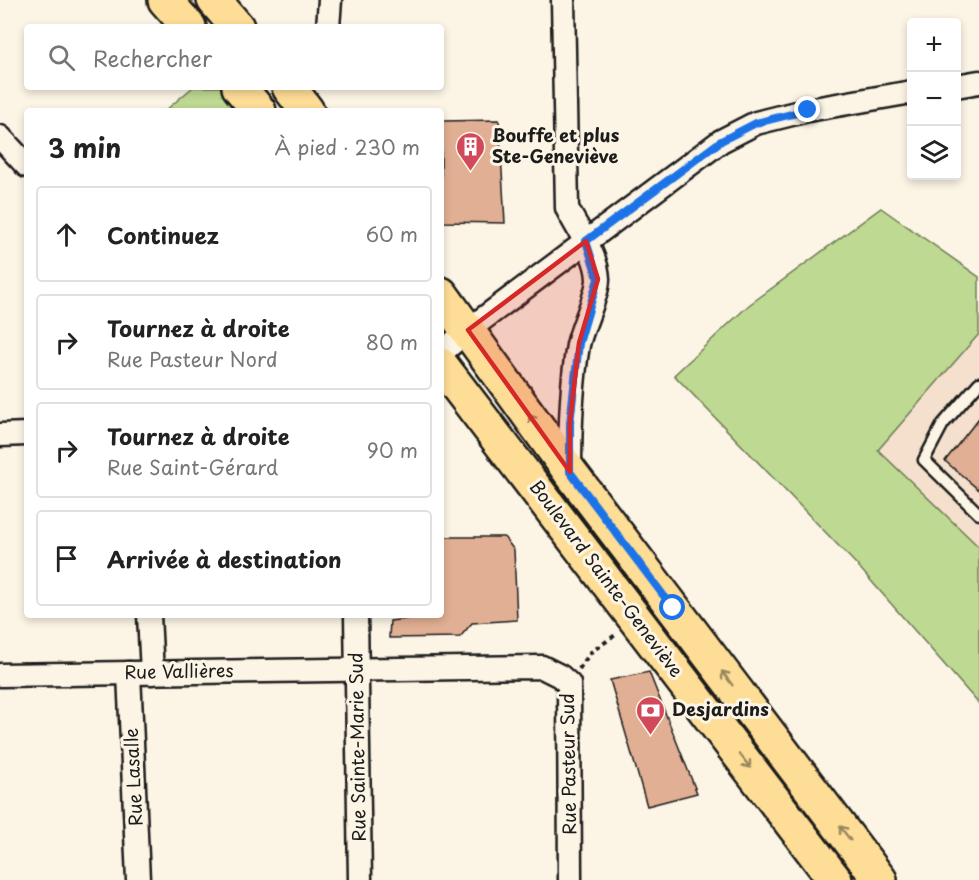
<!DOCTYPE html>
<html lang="fr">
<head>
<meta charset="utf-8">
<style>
  body { margin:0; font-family:"Playpen Sans",sans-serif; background:#f2f2f2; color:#222 }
  .controls { position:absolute; right:18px; top:18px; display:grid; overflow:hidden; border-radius:6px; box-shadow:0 3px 9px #0003 }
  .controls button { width:54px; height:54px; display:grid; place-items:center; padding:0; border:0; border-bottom:2px solid #e0e0e0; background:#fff; color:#222; font:30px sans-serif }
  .stop { position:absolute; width:18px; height:18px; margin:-14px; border:4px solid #1a73e8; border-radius:50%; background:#fff }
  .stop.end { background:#1a73e8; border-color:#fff; box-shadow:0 2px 6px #0008 }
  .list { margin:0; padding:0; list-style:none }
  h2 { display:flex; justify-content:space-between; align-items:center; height:78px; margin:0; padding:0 24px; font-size:26px }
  h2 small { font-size:20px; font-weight:400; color:#767676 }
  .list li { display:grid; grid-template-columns:39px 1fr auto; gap:18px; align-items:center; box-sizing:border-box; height:96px; margin:0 12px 12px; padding:0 12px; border:2px solid #e0e0e0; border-radius:6px }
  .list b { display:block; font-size:22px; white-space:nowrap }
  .list p { margin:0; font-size:20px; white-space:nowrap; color:#767676 }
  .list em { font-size:20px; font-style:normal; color:#767676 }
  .icon { flex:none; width:33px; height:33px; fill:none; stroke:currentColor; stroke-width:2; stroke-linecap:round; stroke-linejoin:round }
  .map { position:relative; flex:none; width:979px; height:880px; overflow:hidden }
  .search { position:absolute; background:#fff; box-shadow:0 3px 9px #0003; left:24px; top:24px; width:420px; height:66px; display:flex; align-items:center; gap:15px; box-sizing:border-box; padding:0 21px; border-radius:6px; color:#767676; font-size:22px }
  .panel { position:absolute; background:#fff; box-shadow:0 3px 9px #0003; left:24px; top:108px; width:420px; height:510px; border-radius:6px }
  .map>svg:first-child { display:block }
  .built { fill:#f4e0cc }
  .green { fill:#bed991; stroke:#6d7a56; stroke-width:1.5 }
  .building { fill:#e1af93; stroke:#1c1c1c; stroke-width:1.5 }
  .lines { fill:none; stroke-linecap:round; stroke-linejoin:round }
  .lane-casing { stroke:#1c1c1c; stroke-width:15 }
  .street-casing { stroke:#1c1c1c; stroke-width:27 }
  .primary-casing { stroke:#1c1c1c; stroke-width:38 }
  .path { stroke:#1c1c1c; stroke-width:4; stroke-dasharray:4.5 4.5; stroke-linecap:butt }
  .lane { stroke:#fcf5e5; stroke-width:10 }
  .street { stroke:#fcf5e5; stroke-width:22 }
  .primary { stroke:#fedd96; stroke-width:33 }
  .oneway { stroke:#98865f }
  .route { stroke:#1a73e8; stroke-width:8 }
  .marked { fill:#d62828; fill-opacity:0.2; stroke:#d62828; stroke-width:4.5; stroke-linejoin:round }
  .labels { text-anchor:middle; stroke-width:6; stroke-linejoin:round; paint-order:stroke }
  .poi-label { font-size:18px; font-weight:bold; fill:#1c1c1c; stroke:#fcf5e5; text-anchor:start }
  .street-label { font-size:18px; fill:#1c1c1c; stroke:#fcf5e5 }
</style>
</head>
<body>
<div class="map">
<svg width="979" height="880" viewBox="0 0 979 880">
  <rect width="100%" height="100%" fill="#fcf5e5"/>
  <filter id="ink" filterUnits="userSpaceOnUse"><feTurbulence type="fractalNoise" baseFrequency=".0167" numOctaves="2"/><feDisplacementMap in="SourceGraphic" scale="12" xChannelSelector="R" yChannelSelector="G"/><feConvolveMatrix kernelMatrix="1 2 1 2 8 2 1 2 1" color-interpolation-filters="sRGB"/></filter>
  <g filter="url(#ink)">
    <!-- built -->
    <polygon class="built" points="979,334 979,547 877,450"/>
    <!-- green -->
    <g class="green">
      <polygon points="193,87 220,87 238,111 165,111"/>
      <polygon points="881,208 979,277 979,334 878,450 979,547 979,704 858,566 674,375 749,305"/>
    </g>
    <!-- building -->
    <g class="building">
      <polygon points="499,120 505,223 441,222 441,121"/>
      <polygon points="979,418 979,490 945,461"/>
      <polygon points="441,537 504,537 514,550 517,620 472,623 460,637 389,638 390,621 406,619 405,615 441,615"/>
      <polygon points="649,672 697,793 647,806 610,680"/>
    </g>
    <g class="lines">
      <defs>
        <polyline id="lane" points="979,383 943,424 924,460 979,514"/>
        <g id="street">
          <path d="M563,0L567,208C577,230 597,253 598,279C598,295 582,326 578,345C571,387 570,430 570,472"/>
          <polyline points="328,27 330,0"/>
          <polyline points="956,86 979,82"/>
          <polyline points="0,137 27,166"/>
          <polyline points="441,353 468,330 721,141 756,123 808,110 912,92"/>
          <polyline points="0,435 27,434"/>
          <polyline points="149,615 152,673"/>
          <polyline points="356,615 360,880"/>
          <polyline points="129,673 138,880"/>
          <polyline points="0,675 542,667 560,676 569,684 570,880"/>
        </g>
        <g id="primary">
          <polyline points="165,0 189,27"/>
          <polyline points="214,0 237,27"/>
          <polyline points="239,87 259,111"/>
          <polyline points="289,87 307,111"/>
          <polyline points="441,294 570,472 880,880"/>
          <polyline points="441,365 835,880"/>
        </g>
      </defs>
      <!-- lane casing -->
      <use href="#lane" class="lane-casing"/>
      <!-- street casing -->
      <use href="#street" class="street-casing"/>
      <!-- primary casing -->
      <use href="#primary" class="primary-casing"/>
      <!-- path -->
      <polyline class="path" points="579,669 591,652 617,634"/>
      <!-- lane -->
      <use href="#lane" class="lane"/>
      <!-- street -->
      <use href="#street" class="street"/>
      <!-- primary -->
      <use href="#primary" class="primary"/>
    </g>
    <!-- one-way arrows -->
    <defs><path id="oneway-shaft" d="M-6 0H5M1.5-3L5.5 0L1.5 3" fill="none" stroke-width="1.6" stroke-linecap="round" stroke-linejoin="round" transform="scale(1.5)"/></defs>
    <g class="oneway">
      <use href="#oneway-shaft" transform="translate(534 422) rotate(-126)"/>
      <use href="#oneway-shaft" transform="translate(727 678) rotate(-127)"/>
      <use href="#oneway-shaft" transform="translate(745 761) rotate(53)"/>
      <use href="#oneway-shaft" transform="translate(845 833) rotate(-127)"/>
    </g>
  </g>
  <g class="lines" filter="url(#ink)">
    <!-- route -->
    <polyline class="route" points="673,608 570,472 570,423 579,343 598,279 586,241 721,141 756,123 808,110"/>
  </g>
  <!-- marked area -->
  <path class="marked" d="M586,241L598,279L579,343L570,423V472L468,330Z"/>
  <!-- icons -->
  <defs>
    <symbol id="building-pin" viewBox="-11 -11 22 30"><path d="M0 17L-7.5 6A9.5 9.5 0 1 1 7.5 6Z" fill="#d1495b" stroke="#fcf5e5"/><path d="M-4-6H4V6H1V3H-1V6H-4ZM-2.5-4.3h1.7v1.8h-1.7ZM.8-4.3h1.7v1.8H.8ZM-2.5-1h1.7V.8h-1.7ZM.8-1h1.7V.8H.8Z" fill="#fff"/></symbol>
    <symbol id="bank-pin" viewBox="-11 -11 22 30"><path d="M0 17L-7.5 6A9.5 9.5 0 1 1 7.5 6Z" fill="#d1495b" stroke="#fcf5e5"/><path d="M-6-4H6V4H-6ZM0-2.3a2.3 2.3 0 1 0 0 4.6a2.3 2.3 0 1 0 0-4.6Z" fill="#fff"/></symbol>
  </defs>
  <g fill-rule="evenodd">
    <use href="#building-pin" x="454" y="130" width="33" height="45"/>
    <use href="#bank-pin" x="634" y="694" width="33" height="45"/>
  </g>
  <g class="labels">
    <!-- poi labels -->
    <g class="poi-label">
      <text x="492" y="142">Bouffe et plus<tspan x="492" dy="21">Ste-Geneviève</tspan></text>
      <text x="672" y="716">Desjardins</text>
    </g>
    <!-- street labels -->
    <g class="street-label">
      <text transform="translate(606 579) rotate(53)" y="6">Boulevard Sainte-Geneviève</text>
      <text transform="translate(179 672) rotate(-1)" y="6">Rue Vallières</text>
      <text transform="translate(358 747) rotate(-91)" y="6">Rue Sainte-Marie Sud</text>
      <text transform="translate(569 764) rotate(-91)" y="6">Rue Pasteur Sud</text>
      <text transform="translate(134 777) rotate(-93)" y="6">Rue Lasalle</text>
    </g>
  </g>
</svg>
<div class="controls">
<button>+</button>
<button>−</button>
<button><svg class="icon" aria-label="layers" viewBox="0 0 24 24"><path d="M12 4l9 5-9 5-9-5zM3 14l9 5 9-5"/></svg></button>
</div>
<div class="stop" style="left:673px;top:608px"></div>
<div class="stop end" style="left:808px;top:110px"></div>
<div class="search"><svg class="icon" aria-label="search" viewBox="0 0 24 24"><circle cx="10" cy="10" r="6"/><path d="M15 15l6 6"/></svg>Rechercher</div>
<section class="panel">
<h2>3 min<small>À pied · 230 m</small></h2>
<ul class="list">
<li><svg class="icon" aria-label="ahead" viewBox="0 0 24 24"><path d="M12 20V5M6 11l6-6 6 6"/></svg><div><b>Continuez</b></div><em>60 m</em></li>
<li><svg class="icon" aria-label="right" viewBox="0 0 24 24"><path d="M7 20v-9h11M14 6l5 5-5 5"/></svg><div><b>Tournez à droite</b><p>Rue Pasteur Nord</p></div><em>80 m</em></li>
<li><svg class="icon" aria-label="right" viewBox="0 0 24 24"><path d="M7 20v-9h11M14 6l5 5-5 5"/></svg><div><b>Tournez à droite</b><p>Rue Saint-Gérard</p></div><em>90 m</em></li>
<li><svg class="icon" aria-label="arrive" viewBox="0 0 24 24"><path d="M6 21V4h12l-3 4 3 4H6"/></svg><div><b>Arrivée à destination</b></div></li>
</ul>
</section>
</div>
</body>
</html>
